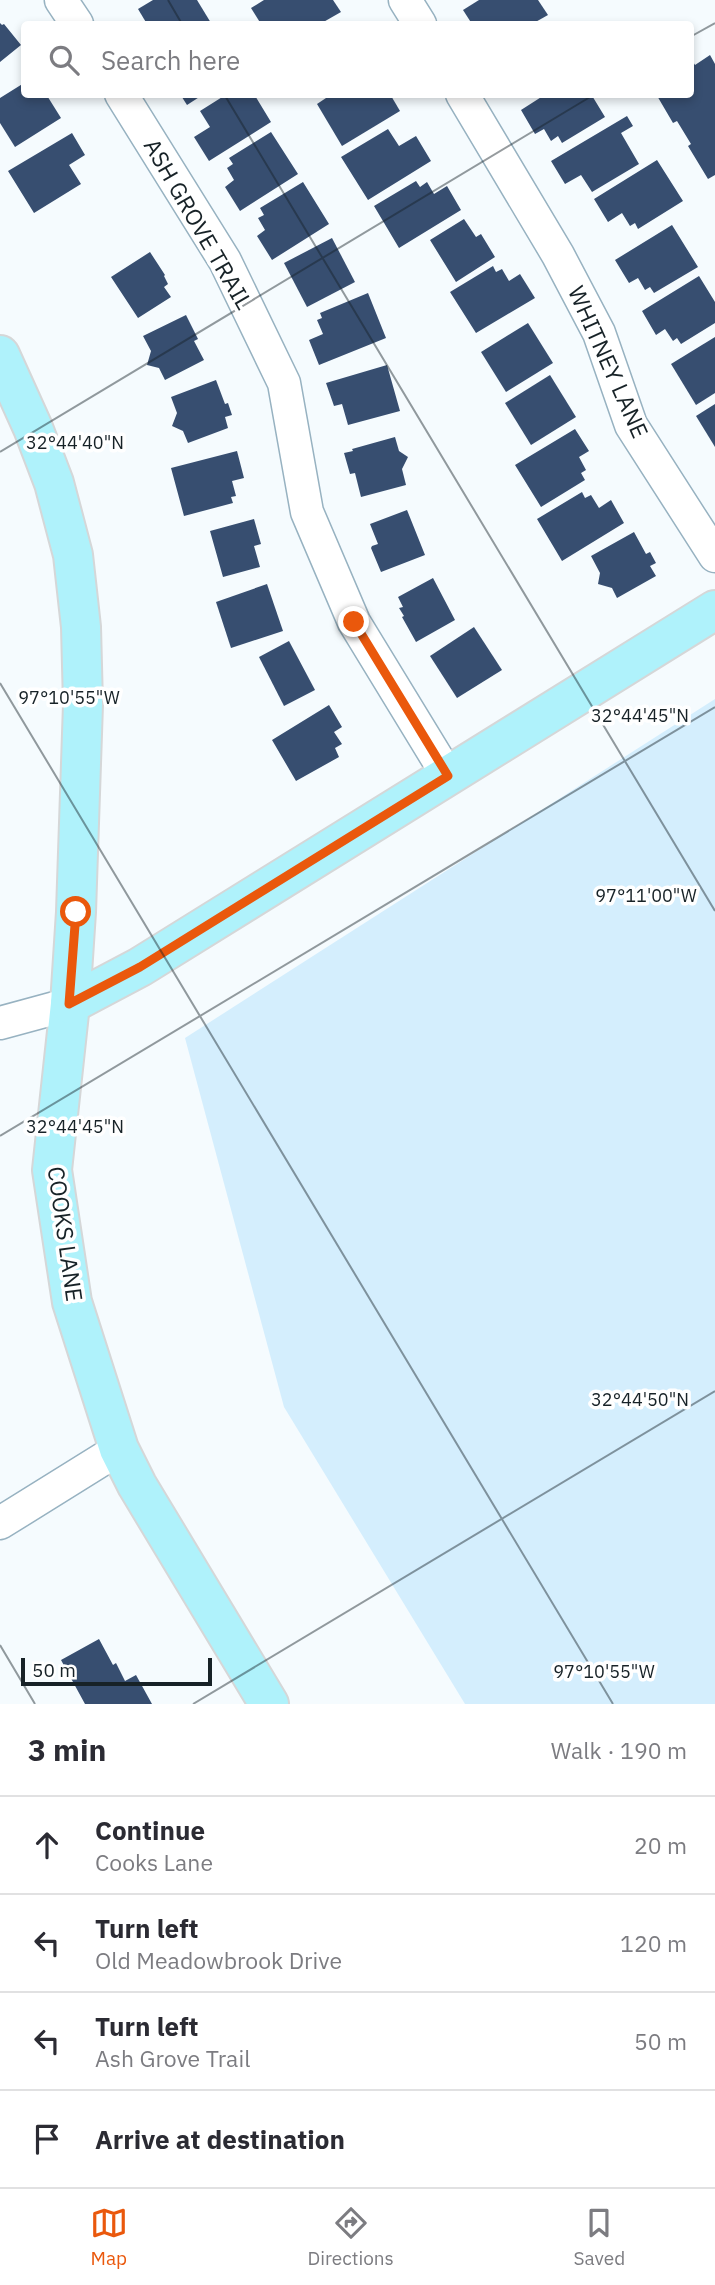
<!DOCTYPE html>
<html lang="en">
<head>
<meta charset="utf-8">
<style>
  body { margin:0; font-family:"IBM Plex Sans",sans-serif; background:#f2f2f3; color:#2b2b33 }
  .scale { position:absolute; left:21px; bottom:18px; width:191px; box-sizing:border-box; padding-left:7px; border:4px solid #172227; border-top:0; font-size:19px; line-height:24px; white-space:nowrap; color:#172227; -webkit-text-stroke:5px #fff; paint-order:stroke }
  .stop { position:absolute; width:21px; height:21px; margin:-16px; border:5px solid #ea580c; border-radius:50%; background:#fff }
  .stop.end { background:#ea580c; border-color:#fff; box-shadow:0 2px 7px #0008 }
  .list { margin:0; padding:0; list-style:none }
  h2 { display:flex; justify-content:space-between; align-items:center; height:91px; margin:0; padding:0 28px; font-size:30px }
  h2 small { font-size:23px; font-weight:400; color:#7c7c81 }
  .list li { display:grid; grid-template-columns:46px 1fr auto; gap:21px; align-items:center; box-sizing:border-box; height:98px; padding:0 28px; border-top:2px solid #e1e1e2 }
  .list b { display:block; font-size:26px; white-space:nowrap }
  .list p { margin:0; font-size:23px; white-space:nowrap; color:#7c7c81 }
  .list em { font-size:23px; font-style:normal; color:#7c7c81 }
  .icon { flex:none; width:38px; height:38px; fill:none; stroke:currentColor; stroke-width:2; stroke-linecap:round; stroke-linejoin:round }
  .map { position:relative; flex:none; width:715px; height:1704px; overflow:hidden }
  .search { position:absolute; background:#fff; box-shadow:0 4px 10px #0003; left:21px; right:21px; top:21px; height:77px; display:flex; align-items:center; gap:18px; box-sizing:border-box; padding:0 24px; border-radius:7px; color:#7c7c81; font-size:26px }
  .sheet { height:483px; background:#fff }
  nav { display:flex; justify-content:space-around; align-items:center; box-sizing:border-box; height:98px; border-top:2px solid #e1e1e2; background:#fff; font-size:19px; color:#7c7c81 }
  nav a { display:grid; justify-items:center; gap:4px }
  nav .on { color:#ea580c }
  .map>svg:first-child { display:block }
  .green { fill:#d4eefd }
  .building { fill:#374e70 }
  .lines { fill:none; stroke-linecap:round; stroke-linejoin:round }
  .minor-casing { stroke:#97b2c1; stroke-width:35 }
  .major-casing { stroke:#d5d7d8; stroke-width:42 }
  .minor { stroke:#fff; stroke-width:32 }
  .major { stroke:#aff2fb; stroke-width:38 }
  .route { stroke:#ea580c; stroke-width:9 }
  .ticks { fill:none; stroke:#172227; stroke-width:2; stroke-opacity:0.45 }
  .labels { text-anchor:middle; stroke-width:7; stroke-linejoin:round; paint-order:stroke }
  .street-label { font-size:23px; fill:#172227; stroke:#fff }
  .ticks-label { font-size:18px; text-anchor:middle; fill:#172227; stroke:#fff; stroke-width:7; stroke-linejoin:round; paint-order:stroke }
</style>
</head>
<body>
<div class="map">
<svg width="715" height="1704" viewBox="0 0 715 1704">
  <rect width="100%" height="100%" fill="#f5fbfe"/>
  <!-- green -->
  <polygon class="green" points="715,699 715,1704 465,1704 284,1407 185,1038"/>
  <!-- building -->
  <g class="building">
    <polygon points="153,0 197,0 211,23 147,24 138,9"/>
    <polygon points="264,0 333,0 341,12 320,24 261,24 251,8"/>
    <polygon points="479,0 538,0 548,15 532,24 472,24 463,10"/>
    <polygon points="0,23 2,25 4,24 21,45 0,62"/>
    <polygon points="710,55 715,64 715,175 708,179 688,146 691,144 677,121 673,123 656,94 690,94 690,57 695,65"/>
    <polygon points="24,83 24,94 46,94 61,118 15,147 0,123 0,98"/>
    <polygon points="180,94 204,94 187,105"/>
    <polygon points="227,94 254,94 271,122 209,161 194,137 210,127 200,111"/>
    <polygon points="332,94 390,94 400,111 342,146 317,104"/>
    <polygon points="546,94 591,94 605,117 562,143 558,136 551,141 544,129 535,134 521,110"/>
    <polygon points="627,116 633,126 621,133 639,164 592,192 581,175 565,184 551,161"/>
    <polygon points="388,129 399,146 416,136 431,161 368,200 341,157"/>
    <polygon points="271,132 298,174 240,211 225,187 234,180 227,168 233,164 229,158"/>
    <polygon points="72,133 85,155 69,165 81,184 34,213 8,171"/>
    <polygon points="657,160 683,201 638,229 635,223 630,226 622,213 608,222 594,199"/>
    <polygon points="416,181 420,187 427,182 434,194 447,186 461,210 399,248 374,206"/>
    <polygon points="303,182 329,224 272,260 257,236 265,230 258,218 264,215 260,208"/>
    <polygon points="464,219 476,237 481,234 495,257 456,282 430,240"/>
    <polygon points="672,225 698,267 654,293 650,287 645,290 638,278 629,283 615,260"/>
    <polygon points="332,238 355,282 307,307 284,263"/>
    <polygon points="150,252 165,275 164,276 168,284 164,287 171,297 138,318 111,277"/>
    <polygon points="493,266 496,272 502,269 509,281 520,274 535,298 476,333 450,292"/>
    <polygon points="699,276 715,302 715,323 681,344 677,338 673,341 665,329 656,335 642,311"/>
    <polygon points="368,293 386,338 319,365 309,340 323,334 317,320 322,318 320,313"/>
    <polygon points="186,315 198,339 194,341 204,360 165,380 159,368 147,365 151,351 143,336"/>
    <polygon points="528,323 553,363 506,392 481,352"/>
    <polygon points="715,337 715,393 696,405 671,364"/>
    <polygon points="387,365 400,411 348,425 342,404 334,406 326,383"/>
    <polygon points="550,375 576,417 531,445 505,403"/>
    <polygon points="216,380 225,404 228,403 232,415 225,417 228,428 188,443 183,431 172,426 177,413 171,397"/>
    <polygon points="715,404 715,447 696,416"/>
    <polygon points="575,429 589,451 579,457 586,470 581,473 585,480 541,507 515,465"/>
    <polygon points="395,437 399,451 408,457 402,469 406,485 361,497 355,473 350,474 344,453 353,451 352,449"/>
    <polygon points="237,451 244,478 232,481 236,496 231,497 233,503 184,516 171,468"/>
    <polygon points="582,492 585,498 591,495 599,508 611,500 624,523 562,561 537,519"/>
    <polygon points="407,510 425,555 381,572 371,548 372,546 378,544 370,524"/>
    <polygon points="254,519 261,544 254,546 260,567 223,577 210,531"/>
    <polygon points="634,532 646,554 650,552 656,563 650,566 656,576 617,598 612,588 598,584 600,573 591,556"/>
    <polygon points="433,578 455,620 416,642 402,617 404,616 399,608 403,607 398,597"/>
    <polygon points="267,584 283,631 231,648 216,602"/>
    <polygon points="474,627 502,670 457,698 430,656"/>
    <polygon points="289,641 315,690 284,706 259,657"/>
    <polygon points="329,705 342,727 334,732 342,744 335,748 339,757 296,781 272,740"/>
    <polygon points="99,1639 113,1665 116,1663 125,1681 136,1675 152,1704 85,1704 61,1660"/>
  </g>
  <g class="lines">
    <defs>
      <g id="minor">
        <polyline points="61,0 77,24"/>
        <polyline points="405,0 420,24"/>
        <polyline points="121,94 225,261 284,383 307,512 354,622 448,776"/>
        <polyline points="462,94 558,255 599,333 631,425 715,556"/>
        <polyline points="0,1023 70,1004"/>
        <polyline points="0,1523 119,1449"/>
      </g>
      <g id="major">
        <polyline points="0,355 33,428 54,483 73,555 81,627 83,704 76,912 70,1004 52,1170 72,1302 119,1449 137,1485 269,1704"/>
        <polyline points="70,1004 140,967 715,610"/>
      </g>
    </defs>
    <!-- minor casing -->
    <use href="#minor" class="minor-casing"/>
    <!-- major casing -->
    <use href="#major" class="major-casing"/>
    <!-- minor -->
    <use href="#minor" class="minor"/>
    <!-- major -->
    <use href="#major" class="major"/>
  </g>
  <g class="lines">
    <!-- route -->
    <polyline class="route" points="76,912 69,1004 140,967 448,776 354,622"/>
  </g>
  <!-- ticks -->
  <path class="ticks" d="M168,0L182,24M690,37L715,23M224,94L715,911M0,452L595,94M0,683L613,1704M0,1136L715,707M0,1645L35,1704M193,1704L715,1391"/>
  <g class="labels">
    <!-- street labels -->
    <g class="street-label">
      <text transform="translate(198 224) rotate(60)" y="8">ASH GROVE TRAIL</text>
      <text transform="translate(608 362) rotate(66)" y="8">WHITNEY LANE</text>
      <text transform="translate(65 1234) rotate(82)" y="8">COOKS LANE</text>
    </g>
  </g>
  <g class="ticks-label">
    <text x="75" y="449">32°44'40"N</text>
    <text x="69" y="704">97°10'55"W</text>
    <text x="640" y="722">32°44'45"N</text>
    <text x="646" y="902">97°11'00"W</text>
    <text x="75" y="1133">32°44'45"N</text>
    <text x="640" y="1406">32°44'50"N</text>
    <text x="604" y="1678">97°10'55"W</text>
  </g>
</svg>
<div class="scale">50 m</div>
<div class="stop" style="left:76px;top:912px"></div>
<div class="stop end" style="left:354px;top:622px"></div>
<div class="search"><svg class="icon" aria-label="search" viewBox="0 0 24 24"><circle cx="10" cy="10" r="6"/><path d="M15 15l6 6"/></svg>Search here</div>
</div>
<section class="sheet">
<h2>3 min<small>Walk · 190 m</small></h2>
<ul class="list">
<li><svg class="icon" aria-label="ahead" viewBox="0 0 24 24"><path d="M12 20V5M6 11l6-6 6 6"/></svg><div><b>Continue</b><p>Cooks Lane</p></div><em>20 m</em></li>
<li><svg class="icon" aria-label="left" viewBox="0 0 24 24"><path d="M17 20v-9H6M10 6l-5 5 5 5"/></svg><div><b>Turn left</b><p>Old Meadowbrook Drive</p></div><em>120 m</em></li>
<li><svg class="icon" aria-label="left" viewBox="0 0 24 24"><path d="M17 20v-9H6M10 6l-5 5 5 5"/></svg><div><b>Turn left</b><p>Ash Grove Trail</p></div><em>50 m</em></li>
<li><svg class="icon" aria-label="arrive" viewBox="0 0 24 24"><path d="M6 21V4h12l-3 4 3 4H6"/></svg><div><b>Arrive at destination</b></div></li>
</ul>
</section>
<nav>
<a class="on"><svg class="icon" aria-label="map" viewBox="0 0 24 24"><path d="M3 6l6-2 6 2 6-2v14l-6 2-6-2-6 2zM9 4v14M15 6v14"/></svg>Map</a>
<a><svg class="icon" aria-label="directions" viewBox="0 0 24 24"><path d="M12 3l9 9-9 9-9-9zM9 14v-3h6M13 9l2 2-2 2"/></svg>Directions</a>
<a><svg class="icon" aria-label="saved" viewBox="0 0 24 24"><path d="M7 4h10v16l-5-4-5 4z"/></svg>Saved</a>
</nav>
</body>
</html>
